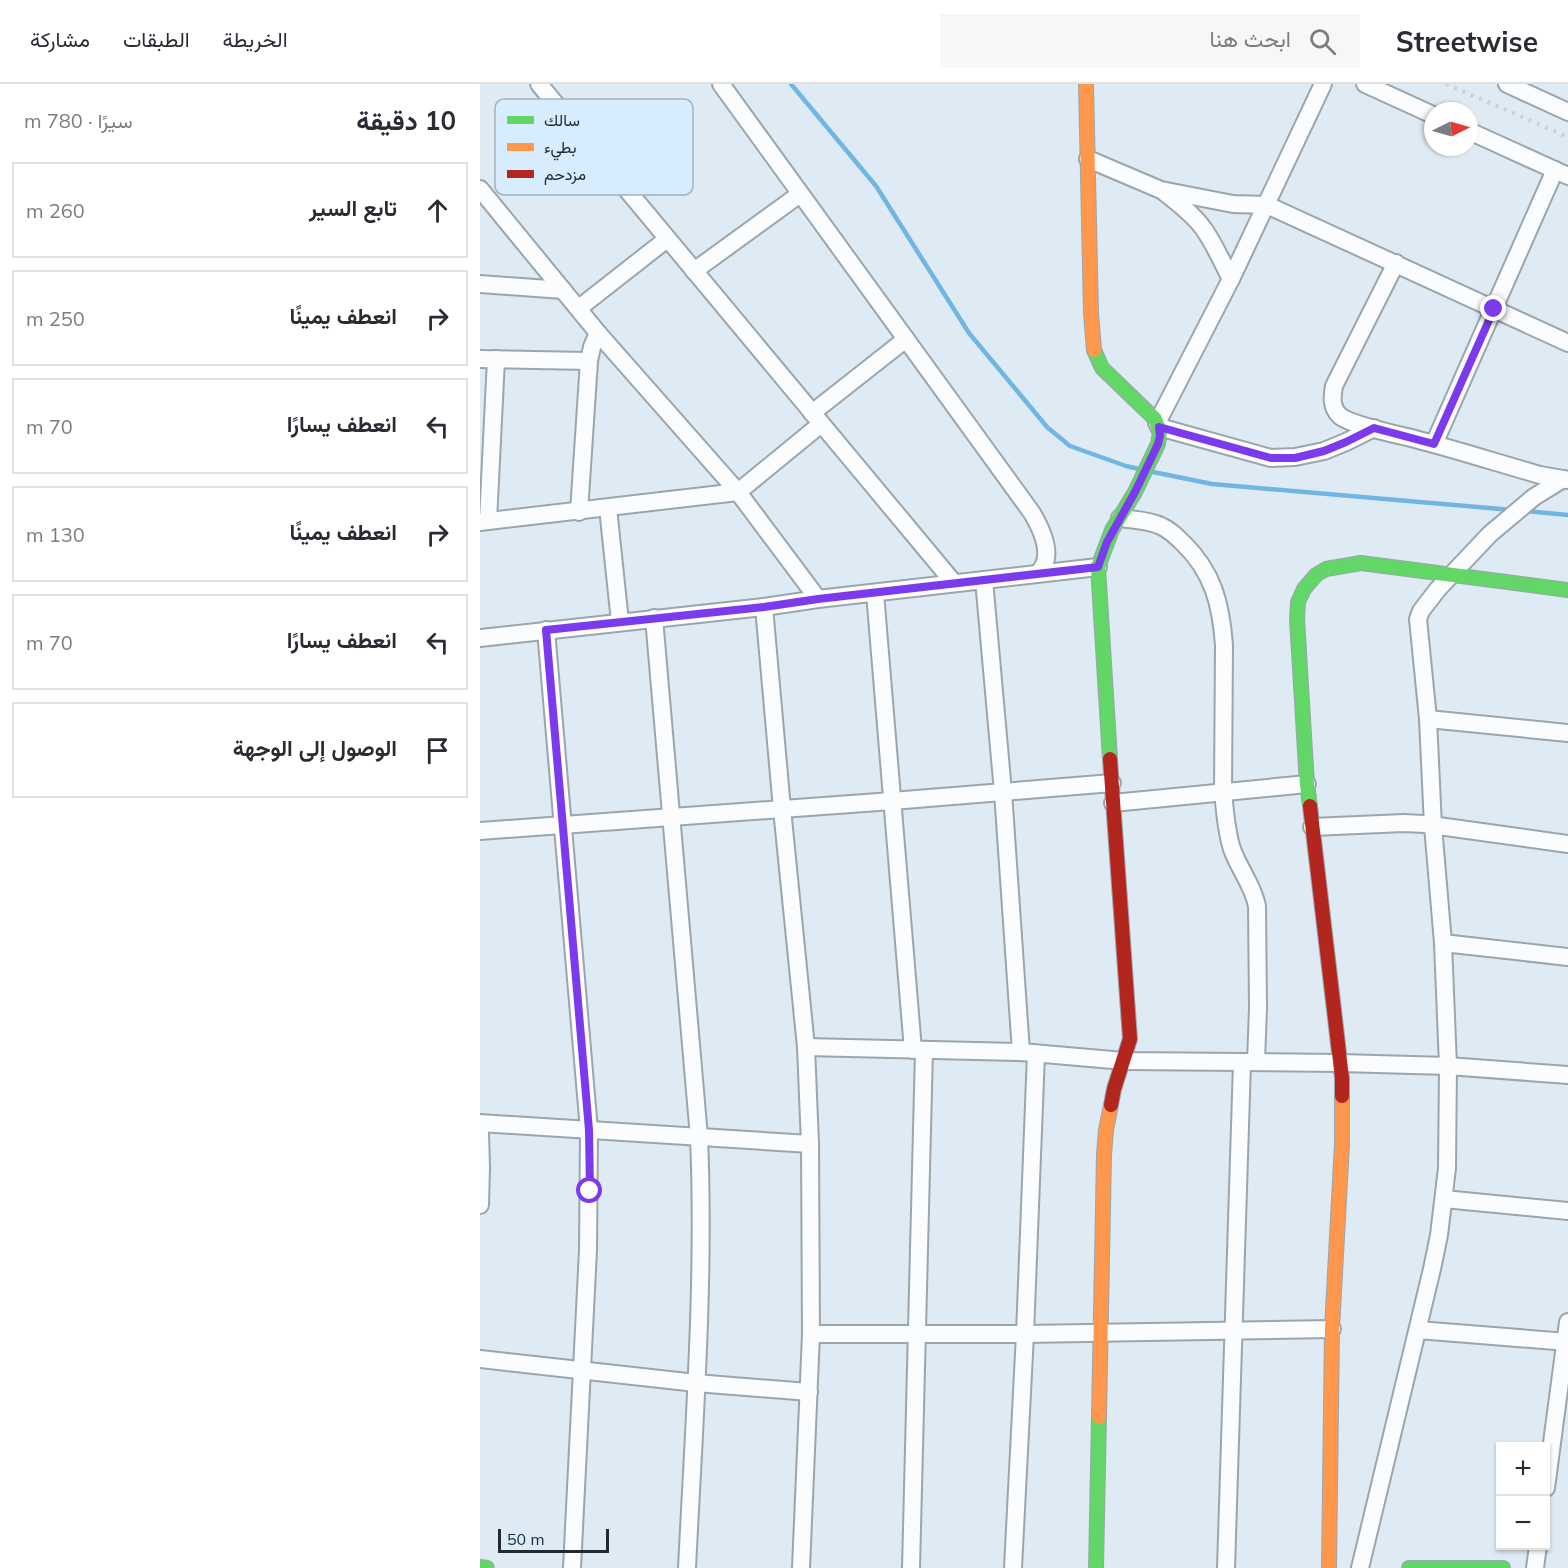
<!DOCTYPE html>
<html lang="ar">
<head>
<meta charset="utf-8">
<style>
  body { margin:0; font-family:Mulish,Vazirmatn,sans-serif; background:#f7f7f7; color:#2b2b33; direction:rtl }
  .controls { position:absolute; right:18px; bottom:18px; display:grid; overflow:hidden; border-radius:0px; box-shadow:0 2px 4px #0004 }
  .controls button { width:54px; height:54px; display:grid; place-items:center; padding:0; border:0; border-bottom:2px solid #e1e1e2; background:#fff; color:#2b2b33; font:30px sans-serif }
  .compass { position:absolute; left:944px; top:18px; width:54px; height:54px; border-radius:50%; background:#fff; box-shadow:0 2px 4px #0004; rotate:85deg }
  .scale { position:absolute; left:18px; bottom:15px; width:111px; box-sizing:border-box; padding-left:6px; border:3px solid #212a32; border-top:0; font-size:16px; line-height:21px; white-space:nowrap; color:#212a32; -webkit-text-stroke:4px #d7ecfc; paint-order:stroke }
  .stop { position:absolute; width:18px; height:18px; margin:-14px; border:4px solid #7c3aed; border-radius:50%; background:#fff }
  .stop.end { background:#7c3aed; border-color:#fff; box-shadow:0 2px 6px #0008 }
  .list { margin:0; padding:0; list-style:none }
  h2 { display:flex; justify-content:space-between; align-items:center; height:78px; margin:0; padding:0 24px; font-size:26px }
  h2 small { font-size:20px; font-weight:400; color:#7c7c81 }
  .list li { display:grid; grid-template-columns:39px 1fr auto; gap:18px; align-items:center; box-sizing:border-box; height:96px; margin:0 12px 12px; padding:0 12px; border:2px solid #e1e1e2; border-radius:0px }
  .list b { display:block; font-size:22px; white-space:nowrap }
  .list em { font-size:20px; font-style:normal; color:#7c7c81 }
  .icon { flex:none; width:33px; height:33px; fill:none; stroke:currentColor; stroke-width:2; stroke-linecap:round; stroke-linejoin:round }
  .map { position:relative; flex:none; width:1088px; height:1484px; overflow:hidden; direction:ltr }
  header { display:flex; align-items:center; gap:36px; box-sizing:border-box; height:84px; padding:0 30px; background:#fff; border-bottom:2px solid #e1e1e2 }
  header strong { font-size:28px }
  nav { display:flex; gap:33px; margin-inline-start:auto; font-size:21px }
  .search { width:420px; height:54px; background:#f7f7f7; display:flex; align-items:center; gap:15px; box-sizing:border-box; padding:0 21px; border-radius:0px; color:#7c7c81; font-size:22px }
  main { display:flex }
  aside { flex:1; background:#fff }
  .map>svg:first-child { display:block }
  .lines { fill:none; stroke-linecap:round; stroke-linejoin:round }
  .stream { stroke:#71b6e2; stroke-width:4.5 }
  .street-casing { stroke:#9ba5ac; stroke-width:20 }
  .fast-casing { stroke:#9ba5ac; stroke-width:16 }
  .slow-casing { stroke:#9ba5ac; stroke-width:16 }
  .jam-casing { stroke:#9ba5ac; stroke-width:16 }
  .street { stroke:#fafcfd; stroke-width:16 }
  .fast { stroke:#63d668; stroke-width:14 }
  .slow { stroke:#ff974d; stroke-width:14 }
  .jam { stroke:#b3261e; stroke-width:14 }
  .rail { stroke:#cfd2d5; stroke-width:4.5; stroke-dasharray:3 6; stroke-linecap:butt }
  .route { stroke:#7c3aed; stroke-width:8 }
  .key { fill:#d7ecfc; stroke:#a0b2bf; stroke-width:1.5 }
  .key-label { font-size:16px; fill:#212a32 }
</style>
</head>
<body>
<header>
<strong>Streetwise</strong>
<div class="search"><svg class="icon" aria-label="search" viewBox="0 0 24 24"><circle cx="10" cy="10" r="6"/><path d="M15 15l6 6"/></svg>ابحث هنا</div>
<nav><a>الخريطة</a><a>الطبقات</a><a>مشاركة</a></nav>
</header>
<main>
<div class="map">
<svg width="1088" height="1484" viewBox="0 0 1088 1484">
  <rect width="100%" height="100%" fill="#dfebf4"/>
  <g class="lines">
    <!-- stream -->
    <g class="stream">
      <polyline points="311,0 396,102 489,249 567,343 590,362 646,382 659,385"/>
      <polyline points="673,388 732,400 1032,426"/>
      <polyline points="1046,427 1088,431"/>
    </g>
    <defs>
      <g id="street">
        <polyline points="59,0 474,499"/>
        <path d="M241,0L552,429C562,446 576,474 557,490"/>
        <polyline points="885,0 953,31"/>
        <polyline points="1027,0 1088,28"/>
        <polyline points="989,47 1088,92"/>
        <polyline points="608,75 681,106 753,120 787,121 1088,259"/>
        <polyline points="0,105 118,249 258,408 338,515"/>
        <path d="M684,108C698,119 713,130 723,144C734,159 742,178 751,195"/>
        <path d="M916,179L854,302C852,313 851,324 860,332C871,341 919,351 935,355C977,366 1018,379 1060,391L1088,396"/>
        <polyline points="214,187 320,110"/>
        <polyline points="0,200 83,206"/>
        <polyline points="99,224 187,155"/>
        <polyline points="0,275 109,277"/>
        <polyline points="332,329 426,255"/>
        <polyline points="677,339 751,195 843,0"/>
        <polyline points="679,343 791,374 815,373 844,367 866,358 894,344"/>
        <polyline points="954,360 1075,86"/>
        <polyline points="128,424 140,538"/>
        <polyline points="99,428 109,277 112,263 118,249"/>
        <path d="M640,434C654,436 669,436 681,442C690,446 696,452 703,459C733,488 741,520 744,561L743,708C745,726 746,747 752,765C759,785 773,801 777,822L778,924L776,978"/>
        <polyline points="8,437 16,275"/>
        <polyline points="0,438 258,408 341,340"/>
        <polyline points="504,496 523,708 541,968"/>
        <polyline points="395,509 433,966"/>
        <polyline points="284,523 302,725 326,963 330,1060 331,1250 321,1484"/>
        <path d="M174,534L219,1053C225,1196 214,1341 207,1484"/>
        <polyline points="66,546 109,1046 108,1166 92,1484"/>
        <polyline points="0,554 284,523 338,515 618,483"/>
        <polyline points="948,635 1088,649"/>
        <polyline points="633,719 827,700"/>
        <polyline points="832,743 924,739 944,740 1088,760"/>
        <polyline points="0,747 412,717 632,699"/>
        <polyline points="963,859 1088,873"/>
        <polyline points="326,963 541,968 644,977 860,979 968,982 1088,991"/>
        <polyline points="0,1039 330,1060"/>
        <polyline points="0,1049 1,1083 0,1121"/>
        <polyline points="964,1115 1088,1127"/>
        <polyline points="938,1246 1088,1258"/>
        <polyline points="331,1250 545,1250 852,1245"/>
        <polyline points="0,1275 216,1299 329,1308"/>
        <polyline points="1066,1404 1088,1238"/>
        <polyline points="431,1484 444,966"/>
        <polyline points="533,1484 545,1250 556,970"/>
        <polyline points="746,1484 762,979"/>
        <polyline points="880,1484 952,1185 959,1151 967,1084 968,982 963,859 953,742 948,635 938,535 941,527 958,505 1010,450 1054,413 1083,395"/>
        <polyline points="1055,1484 1058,1462"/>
      </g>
      <g id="fast">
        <polyline points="614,266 622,284 675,335 680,348 678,360 655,408 632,446 618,483 630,675"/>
        <polyline points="830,722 827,700 817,535 818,518 824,505 836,491 846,485 881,479 1088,506"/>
        <polyline points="0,1483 7,1484"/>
        <polyline points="616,1484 619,1333"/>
        <polyline points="929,1484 1023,1484"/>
      </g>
      <g id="slow">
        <polyline points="606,0 611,229 614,266"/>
        <polyline points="619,1333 624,1071 626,1046 631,1021"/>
        <polyline points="849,1484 852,1245 862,1060 862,1012"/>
      </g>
      <g id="jam">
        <polyline points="630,675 650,955 634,1005 631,1021"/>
        <polyline points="830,722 862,994 862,1012"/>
      </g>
    </defs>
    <!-- street casing -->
    <use href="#street" class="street-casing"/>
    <!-- fast casing -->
    <use href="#fast" class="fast-casing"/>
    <!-- slow casing -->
    <use href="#slow" class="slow-casing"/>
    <!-- jam casing -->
    <use href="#jam" class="jam-casing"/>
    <!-- street -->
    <use href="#street" class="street"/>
    <!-- fast -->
    <use href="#fast" class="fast"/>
    <!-- slow -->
    <use href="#slow" class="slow"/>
    <!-- jam -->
    <use href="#jam" class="jam"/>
    <!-- rail -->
    <polyline class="rail" points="966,0 1088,53"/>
  </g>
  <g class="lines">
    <!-- route -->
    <polyline class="route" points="110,1107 109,1046 66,546 284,523 338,515 618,483 627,458 655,408 678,360 680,352 679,343 791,374 815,374 844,367 866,358 894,344 954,360 1014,225"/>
  </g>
  <!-- legend -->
  <rect x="15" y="15" width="198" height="96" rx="9" class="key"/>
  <rect x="27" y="32" width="27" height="8" fill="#63d668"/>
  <rect x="27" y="59" width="27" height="8" fill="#ff974d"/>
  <rect x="27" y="86" width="27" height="8" fill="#b3261e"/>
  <g class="key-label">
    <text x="64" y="42">سالك</text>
    <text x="64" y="69">بطيء</text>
    <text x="64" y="96">مزدحم</text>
  </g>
</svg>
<div class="controls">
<button>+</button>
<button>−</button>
</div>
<svg class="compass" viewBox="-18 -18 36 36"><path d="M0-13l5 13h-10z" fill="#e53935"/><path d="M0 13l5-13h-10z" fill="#7c7c81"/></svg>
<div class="scale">50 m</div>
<div class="stop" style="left:110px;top:1107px"></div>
<div class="stop end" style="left:1014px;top:225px"></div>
</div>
<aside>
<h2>10 دقيقة<small>سيرًا · 780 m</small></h2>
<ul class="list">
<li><svg class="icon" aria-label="ahead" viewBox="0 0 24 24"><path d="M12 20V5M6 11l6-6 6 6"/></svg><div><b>تابع السير</b></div><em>260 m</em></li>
<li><svg class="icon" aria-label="right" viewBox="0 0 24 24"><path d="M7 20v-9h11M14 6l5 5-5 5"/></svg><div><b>انعطف يمينًا</b></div><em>250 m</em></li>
<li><svg class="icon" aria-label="left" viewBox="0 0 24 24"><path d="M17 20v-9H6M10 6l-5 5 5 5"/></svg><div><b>انعطف يسارًا</b></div><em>70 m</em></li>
<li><svg class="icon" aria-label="right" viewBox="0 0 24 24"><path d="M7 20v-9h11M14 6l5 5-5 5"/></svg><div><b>انعطف يمينًا</b></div><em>130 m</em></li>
<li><svg class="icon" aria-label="left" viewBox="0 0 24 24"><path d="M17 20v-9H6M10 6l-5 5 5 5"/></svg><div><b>انعطف يسارًا</b></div><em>70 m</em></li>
<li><svg class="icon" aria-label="arrive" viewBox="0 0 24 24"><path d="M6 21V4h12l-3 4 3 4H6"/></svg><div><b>الوصول إلى الوجهة</b></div></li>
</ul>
</aside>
</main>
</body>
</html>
